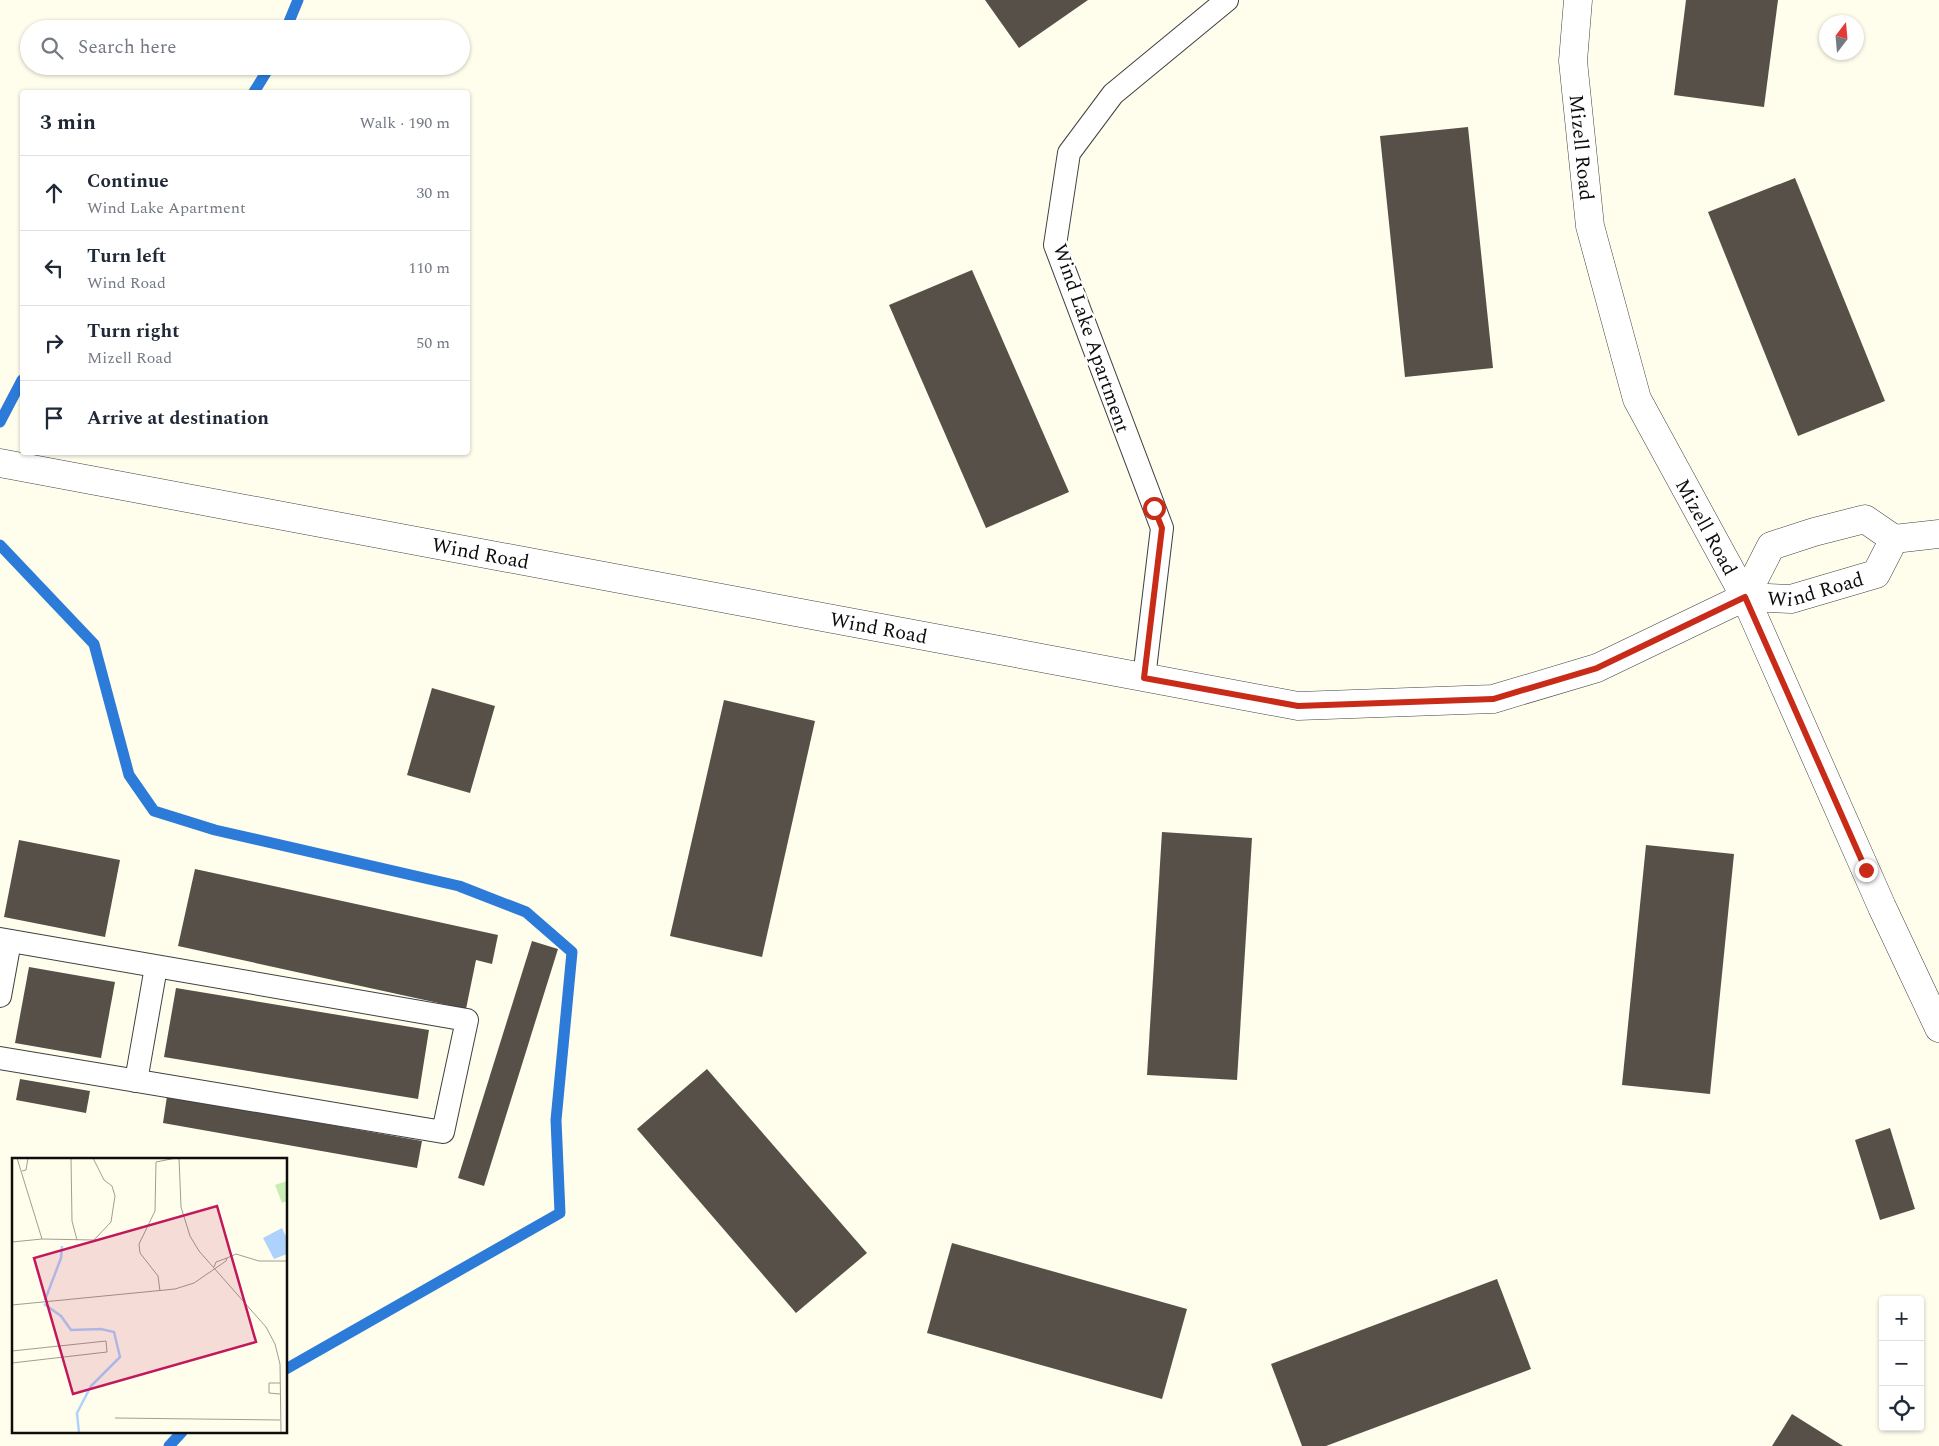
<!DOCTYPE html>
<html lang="en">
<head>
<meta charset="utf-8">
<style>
  body { margin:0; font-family:Spectral,serif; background:#f2f2f3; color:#1f2937 }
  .controls { position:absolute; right:15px; bottom:15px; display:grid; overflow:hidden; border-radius:5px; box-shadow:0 1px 4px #0004 }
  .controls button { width:45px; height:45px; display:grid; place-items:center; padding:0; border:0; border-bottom:1px solid #e0e1e3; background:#fff; color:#1f2937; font:25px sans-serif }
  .compass { position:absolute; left:1819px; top:15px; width:45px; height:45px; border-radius:50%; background:#fff; box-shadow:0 1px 4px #0004; rotate:16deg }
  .stop { position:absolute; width:15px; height:15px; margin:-11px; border:4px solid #c92b19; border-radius:50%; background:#fff }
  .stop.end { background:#c92b19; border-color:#fff; box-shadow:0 1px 5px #0008 }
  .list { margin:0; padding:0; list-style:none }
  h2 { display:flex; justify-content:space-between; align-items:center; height:65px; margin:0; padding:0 20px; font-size:21px }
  h2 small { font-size:16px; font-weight:400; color:#747a83 }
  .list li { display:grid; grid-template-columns:32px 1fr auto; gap:15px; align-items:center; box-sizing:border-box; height:75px; padding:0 20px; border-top:1px solid #e0e1e3 }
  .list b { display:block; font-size:19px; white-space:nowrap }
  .list p { margin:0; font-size:16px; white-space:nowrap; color:#747a83 }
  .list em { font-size:16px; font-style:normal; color:#747a83 }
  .icon { flex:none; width:28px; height:28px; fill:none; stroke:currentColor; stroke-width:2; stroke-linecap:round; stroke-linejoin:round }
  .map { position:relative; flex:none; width:1939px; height:1446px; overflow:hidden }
  .search { position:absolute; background:#fff; box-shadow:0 1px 4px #0004; left:20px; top:20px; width:450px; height:55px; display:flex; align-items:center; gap:12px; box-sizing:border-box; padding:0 18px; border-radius:28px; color:#747a83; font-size:19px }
  .panel { position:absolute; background:#fff; box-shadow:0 1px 4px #0004; left:20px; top:90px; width:450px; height:365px; border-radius:5px }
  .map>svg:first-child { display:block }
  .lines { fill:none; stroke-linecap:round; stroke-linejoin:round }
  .stream { stroke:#2d7bd9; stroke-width:11 }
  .building { fill:#575049 }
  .lane-casing { stroke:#404040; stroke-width:24 }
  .street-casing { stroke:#404040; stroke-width:29 }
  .lane { stroke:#fff; stroke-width:22 }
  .street { stroke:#fff; stroke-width:28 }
  .route { stroke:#c92b19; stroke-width:6 }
  .labels { text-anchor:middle; stroke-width:5; stroke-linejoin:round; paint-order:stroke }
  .street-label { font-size:20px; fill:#0d0d0d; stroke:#fff }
  .inset-river { fill:none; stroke:#add2fc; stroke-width:2.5 }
  .inset-road { fill:none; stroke:#9e9e93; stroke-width:1 }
  .view { fill:#c2185b; fill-opacity:0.15; stroke:#c2185b; stroke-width:2.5 }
  .inset-edge { fill:none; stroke:#0d0d0d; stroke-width:2.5 }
</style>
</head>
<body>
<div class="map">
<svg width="1939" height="1446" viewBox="0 0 1939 1446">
  <rect width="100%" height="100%" fill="#fffeed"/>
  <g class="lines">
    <!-- stream -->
    <g class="stream">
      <polyline points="286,29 298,0"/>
      <polyline points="254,92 270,66"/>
      <polyline points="0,422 22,380"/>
      <polyline points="0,545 94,644 129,775 154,811 215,830 459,886 526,912 572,952 556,1120 560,1213 286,1369"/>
      <polyline points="169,1446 182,1432"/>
    </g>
  </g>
  <!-- building -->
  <g class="building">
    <polygon points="985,0 1088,0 1019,48"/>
    <polygon points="1686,0 1778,0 1764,107 1674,95"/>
    <polygon points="1468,127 1493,368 1405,377 1380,136"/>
    <polygon points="1795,178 1885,401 1798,436 1708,212"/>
    <polygon points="972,270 1069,492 986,528 889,305"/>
    <polygon points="432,688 495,706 470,793 407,775"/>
    <polygon points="724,700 815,721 762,957 670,936"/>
    <polygon points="1162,832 1252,838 1237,1080 1147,1075"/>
    <polygon points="19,840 120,860 105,937 4,917"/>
    <polygon points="1646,845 1734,854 1710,1094 1622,1085"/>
    <polygon points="195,869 498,935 492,964 476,960 466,1009 178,946"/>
    <polygon points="532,941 558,949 484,1186 458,1178"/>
    <polygon points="29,967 115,982 101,1058 15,1043"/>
    <polygon points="176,988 429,1030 418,1099 164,1057"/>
    <polygon points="707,1069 867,1253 796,1313 637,1129"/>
    <polygon points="20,1079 90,1091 86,1113 16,1100"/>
    <polygon points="167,1096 422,1141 417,1168 163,1123"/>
    <polygon points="1890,1128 1915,1209 1880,1220 1855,1140"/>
    <polygon points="952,1243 1187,1309 1162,1399 927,1333"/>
    <polygon points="1497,1279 1531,1369 1326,1446 1302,1446 1271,1364"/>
    <polygon points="1792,1414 1843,1446 1772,1446"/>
  </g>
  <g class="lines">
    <defs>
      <g id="lane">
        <polyline points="1144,678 1162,528 1055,245 1069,153 1113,94 1227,0"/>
        <polyline points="0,939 467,1020 443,1132 0,1058"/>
        <polyline points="0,996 10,941"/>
        <polyline points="136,1081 156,967"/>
      </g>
      <g id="street">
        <path id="s1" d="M1578,0L1573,61L1590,226L1637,399L1745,597L1882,907L1939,1028"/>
        <path id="s2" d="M0,463L1298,706L1493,699L1597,668L1745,597L1791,599L1876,574L1894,539L1865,519L1814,532L1771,546L1745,597"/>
        <polyline points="1894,539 1939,534"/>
      </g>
    </defs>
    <!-- lane casing -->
    <use href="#lane" class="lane-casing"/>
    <!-- street casing -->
    <use href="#street" class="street-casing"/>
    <!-- lane -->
    <use href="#lane" class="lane"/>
    <!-- street -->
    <use href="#street" class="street"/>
  </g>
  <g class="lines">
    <!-- route -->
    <polyline class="route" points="1154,508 1162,528 1144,678 1298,706 1493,699 1597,668 1745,597 1866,870"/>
  </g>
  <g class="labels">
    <!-- street labels -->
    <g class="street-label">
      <text dy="7" stroke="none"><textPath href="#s1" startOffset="148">Mizell Road</textPath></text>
      <text transform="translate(1092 338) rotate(71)" y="7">Wind Lake Apartment</text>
      <text dy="7" stroke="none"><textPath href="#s1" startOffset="552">Mizell Road</textPath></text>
      <text dy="7" stroke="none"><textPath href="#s2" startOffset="489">Wind Road</textPath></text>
      <text dy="7" stroke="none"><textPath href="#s2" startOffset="1860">Wind Road</textPath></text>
      <text dy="7" stroke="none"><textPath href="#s2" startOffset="894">Wind Road</textPath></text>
    </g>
  </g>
  <!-- overview -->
  <g transform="translate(12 1158)">
    <rect width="275" height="275" fill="#fffeed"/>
    <path d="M275,23V43L270,45L263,27Z" fill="#c9edb3"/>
    <path d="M270,70L275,81V96L262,101L251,80Z" fill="#add2fc"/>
    <path class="inset-river" d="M33,142L49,100L50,88M32,146L49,158L59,172L89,171L102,174L108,199L79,228L65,255L67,275"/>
    <path class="inset-road" d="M59,0L60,63L65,82M167,0L169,49L178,78L187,93L254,169L263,186L268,206L269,275M10,13L14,12L16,0M30,81L82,82L99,64L103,38L100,28L92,22L81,0M0,84L30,81L5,0M215,100L224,96L247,103H275M148,133L146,118L128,95L127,86L143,53L144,4L164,0M0,147L163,131L182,125L214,103L215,100L204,104L202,109M0,193L94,183L95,194L0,205M268,236L257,235V225H268M103,260L268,262"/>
    <path class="view" d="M205,48L244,184L61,236L22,100Z"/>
    <rect width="275" height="275" class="inset-edge"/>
  </g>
</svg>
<div class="controls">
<button>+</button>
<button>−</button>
<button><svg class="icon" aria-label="locate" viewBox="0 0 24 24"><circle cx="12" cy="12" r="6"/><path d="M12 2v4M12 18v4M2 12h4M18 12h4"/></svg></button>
</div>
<svg class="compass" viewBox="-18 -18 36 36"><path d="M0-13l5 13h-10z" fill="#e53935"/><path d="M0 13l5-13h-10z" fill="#747a83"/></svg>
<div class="stop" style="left:1154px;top:508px"></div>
<div class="stop end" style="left:1866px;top:870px"></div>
<div class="search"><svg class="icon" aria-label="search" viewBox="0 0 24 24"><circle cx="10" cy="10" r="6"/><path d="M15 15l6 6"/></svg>Search here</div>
<section class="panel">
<h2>3 min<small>Walk · 190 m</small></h2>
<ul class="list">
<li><svg class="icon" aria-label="ahead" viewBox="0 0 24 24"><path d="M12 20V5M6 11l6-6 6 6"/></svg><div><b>Continue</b><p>Wind Lake Apartment</p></div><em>30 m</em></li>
<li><svg class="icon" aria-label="left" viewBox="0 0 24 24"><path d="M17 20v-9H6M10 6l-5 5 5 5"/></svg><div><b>Turn left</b><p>Wind Road</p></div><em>110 m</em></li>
<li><svg class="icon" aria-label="right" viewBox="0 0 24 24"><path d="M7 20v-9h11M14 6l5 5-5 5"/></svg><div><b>Turn right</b><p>Mizell Road</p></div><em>50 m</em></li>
<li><svg class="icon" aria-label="arrive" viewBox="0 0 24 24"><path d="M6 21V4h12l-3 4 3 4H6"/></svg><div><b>Arrive at destination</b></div></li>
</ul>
</section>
</div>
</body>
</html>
